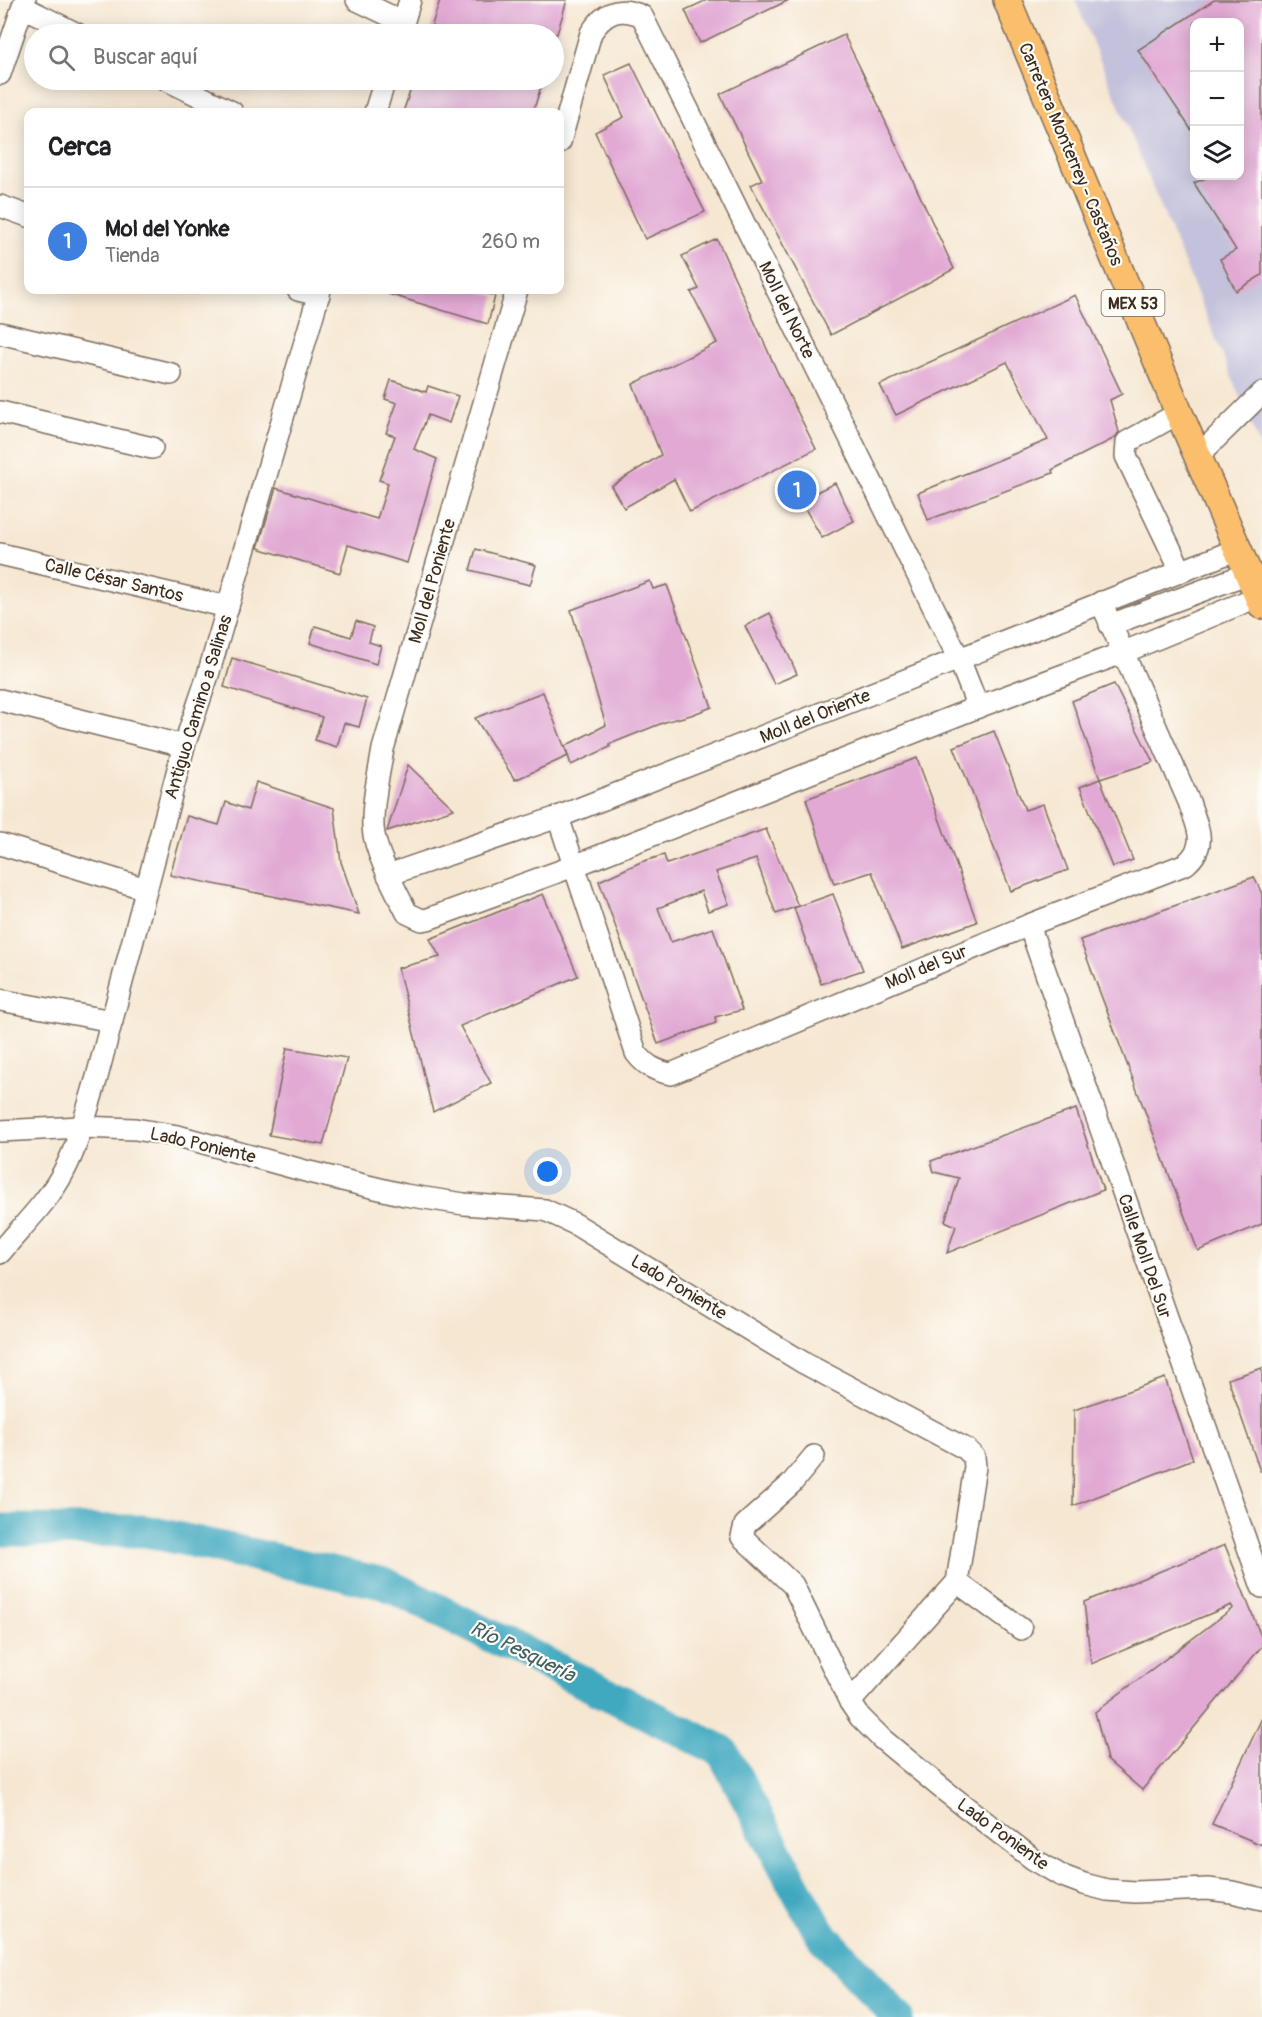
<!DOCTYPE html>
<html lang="es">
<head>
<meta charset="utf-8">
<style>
  body { margin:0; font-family:Pangolin,sans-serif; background:#f2f2f2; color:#202124 }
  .controls { position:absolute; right:18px; top:18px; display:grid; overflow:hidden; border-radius:12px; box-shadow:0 3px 15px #0003 }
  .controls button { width:54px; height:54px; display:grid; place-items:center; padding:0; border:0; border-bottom:2px solid #e0e0e0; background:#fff; color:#202124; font:30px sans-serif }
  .you { position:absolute; left:548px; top:1172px; width:21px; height:21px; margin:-15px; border:4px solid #fff; border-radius:50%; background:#1a73e8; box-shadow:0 0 0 9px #1a73e833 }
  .badge { display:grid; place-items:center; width:39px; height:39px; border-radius:50%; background:#c8321e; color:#fff; font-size:20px; font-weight:700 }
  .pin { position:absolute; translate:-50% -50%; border:3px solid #fff; box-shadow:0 2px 6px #0006 }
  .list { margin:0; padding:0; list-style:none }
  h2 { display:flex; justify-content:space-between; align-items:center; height:78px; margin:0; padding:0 24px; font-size:26px }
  h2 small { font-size:20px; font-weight:400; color:#757577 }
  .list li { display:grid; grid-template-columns:39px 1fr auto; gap:18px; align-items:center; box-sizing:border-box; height:108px; padding:0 24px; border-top:2px solid #e0e0e0 }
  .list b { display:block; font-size:22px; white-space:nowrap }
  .list p { margin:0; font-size:20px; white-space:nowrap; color:#757577 }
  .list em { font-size:20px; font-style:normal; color:#757577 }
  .icon { flex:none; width:33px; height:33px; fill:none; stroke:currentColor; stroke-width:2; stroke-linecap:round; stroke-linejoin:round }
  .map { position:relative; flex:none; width:1262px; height:2017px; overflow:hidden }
  .search { position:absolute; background:#fff; box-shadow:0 3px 15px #0003; left:24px; top:24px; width:540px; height:66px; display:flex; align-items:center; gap:15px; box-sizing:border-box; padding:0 21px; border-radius:33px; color:#757577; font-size:22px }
  .panel { position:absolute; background:#fff; box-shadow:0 3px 15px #0003; left:24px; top:108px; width:540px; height:186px; border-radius:12px }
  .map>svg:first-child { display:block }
  .industrial { fill:#c3c1db; fill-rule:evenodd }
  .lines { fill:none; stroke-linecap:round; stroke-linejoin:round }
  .river { stroke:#40a9c0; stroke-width:33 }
  .building { fill:#e1a9d4 }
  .minor-casing { stroke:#7c6c5d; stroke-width:24 }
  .major-casing { stroke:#7c6c5d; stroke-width:30 }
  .minor { stroke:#fff; stroke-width:21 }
  .major { stroke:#fabe6d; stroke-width:27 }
  .labels { text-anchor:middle; stroke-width:4.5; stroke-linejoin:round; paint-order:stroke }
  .shield { fill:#fdfcf7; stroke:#75695f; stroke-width:1.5 }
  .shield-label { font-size:16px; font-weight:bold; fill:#3b2a1e }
  .street-label { font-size:18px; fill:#3b2a1e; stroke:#fdfcf7 }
  .water-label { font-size:20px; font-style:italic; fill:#3d5d5f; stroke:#fdfcf7 }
</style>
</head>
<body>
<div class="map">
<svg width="1262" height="2017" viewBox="0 0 1262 2017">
  <rect width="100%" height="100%" fill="#fdfcf7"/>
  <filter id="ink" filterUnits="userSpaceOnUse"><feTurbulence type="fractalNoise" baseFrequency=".0167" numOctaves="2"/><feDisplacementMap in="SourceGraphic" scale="12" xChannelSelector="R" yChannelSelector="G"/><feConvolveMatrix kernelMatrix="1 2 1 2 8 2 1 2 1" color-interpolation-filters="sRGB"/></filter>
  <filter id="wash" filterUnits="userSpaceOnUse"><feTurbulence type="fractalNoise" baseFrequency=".008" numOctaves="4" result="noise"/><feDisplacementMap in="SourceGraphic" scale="24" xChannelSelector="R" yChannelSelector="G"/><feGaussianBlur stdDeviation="1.35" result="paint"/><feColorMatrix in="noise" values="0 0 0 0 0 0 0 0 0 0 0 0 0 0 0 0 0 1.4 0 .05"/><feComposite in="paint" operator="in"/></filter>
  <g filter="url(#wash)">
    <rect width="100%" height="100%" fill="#f6e7d2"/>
    <!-- industrial -->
    <path class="industrial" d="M1075,0H1262V450ZM1194,22H1240V176H1194Z"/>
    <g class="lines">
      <!-- river -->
      <polyline class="river" points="0,1530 145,1531 386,1584 722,1751 820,1933 897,2017"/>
    </g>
    <g id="blocks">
      <!-- building -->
      <g class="building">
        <polygon points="440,0 567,0 557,34 429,34"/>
        <polygon points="707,0 789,0 700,43 685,10"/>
        <polygon points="1214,0 1262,0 1262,275 1236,291 1220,259 1236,250 1194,183 1210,176 1239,176 1239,22 1194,22 1194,134 1138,50"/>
        <polygon points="844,35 882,112 881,112 954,269 831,335 751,185 762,180 720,94"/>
        <polygon points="631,63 705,212 645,239 595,132 624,117 604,75"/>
        <polygon points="414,80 543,80 533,112 403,112"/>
        <polygon points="717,239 777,371 816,449 690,512 674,479 624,508 611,486 661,455 633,384 717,343 691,292 699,289 682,256"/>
        <polygon points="386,290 475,290 495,296 488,324 385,293"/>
        <polygon points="1075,295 1122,394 1110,400 1119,432 1115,438 1052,470 1053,473 928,520 918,493 1048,440 1007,362 896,415 880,385"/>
        <polygon points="391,380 426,392 428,386 458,396 449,423 428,415 414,449 437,459 407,563 348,545 340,573 258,548 276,488 377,519 388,483 379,480 395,436 386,433 397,403 385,399"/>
        <polygon points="835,483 854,521 822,538 800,500"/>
        <polygon points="476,549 536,565 530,585 470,570"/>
        <polygon points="650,581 653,589 667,585 712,707 691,715 665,722 610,744 610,747 571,765 565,746 606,725 571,610"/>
        <polygon points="770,613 797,674 774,684 745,626"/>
        <polygon points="356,621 373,627 369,642 381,646 376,664 310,643 315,626 351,637"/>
        <polygon points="232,658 367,699 359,727 344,723 337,747 315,740 322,717 224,687"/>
        <polygon points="1114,684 1153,762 1100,779 1072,701"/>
        <polygon points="543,692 568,756 515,780 475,718"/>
        <polygon points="994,731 1025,810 1043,804 1068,870 1011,891 954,747"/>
        <polygon points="917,758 977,922 902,949 872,872 834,884 806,799"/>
        <polygon points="408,765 454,809 387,831"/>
        <polygon points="1100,779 1133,860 1112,867 1080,787"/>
        <polygon points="256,782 334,808 341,862 359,914 170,875 187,816 219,825 226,802 248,810"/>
        <polygon points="766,829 798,906 776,914 756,859 716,872 729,904 708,911 701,891 658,908 671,942 713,928 742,1010 715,1017 716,1023 658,1044 599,881 641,862 664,855 667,864"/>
        <polygon points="1254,877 1262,894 1262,1224 1198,1251 1080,940"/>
        <polygon points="543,894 578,976 460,1026 491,1083 433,1112 398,968 440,957 430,939"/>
        <polygon points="833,894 863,970 821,984 794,908"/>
        <polygon points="287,1048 347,1058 323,1145 269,1135"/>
        <polygon points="1076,1109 1103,1190 947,1253 956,1226 945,1221 959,1178 934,1172 931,1161"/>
        <polygon points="1262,1368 1262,1470 1260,1471 1228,1379"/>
        <polygon points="1165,1378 1193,1459 1073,1506 1074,1410"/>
        <polygon points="1225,1545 1262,1639 1262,1646 1142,1790 1107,1760 1095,1712 1233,1608 1231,1605 1091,1664 1084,1602"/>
        <polygon points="1262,1718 1262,1845 1212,1824"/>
      </g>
    </g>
  </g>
  <g filter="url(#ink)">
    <use href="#blocks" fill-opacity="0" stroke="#7c6c5d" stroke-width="1.5"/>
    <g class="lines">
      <defs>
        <g id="minor">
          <polyline points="357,0 403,22"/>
          <polyline points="23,7 77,34"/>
          <polyline points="400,34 410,0"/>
          <polyline points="0,74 25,0"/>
          <polyline points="167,80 232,112"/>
          <polyline points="375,112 385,80"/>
          <path d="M560,142L591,33C604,12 620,6 642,16L959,659L978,707"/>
          <polyline points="0,206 28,216"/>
          <polyline points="298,290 319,295"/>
          <path d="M517,290L383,749C379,774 372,801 373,827C374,851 396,891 407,913L422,920L428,919L574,866L978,707L1122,653L1262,595"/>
          <polyline points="0,333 171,374"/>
          <polyline points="0,412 152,448"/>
          <polyline points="1179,413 1127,442 1126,456 1181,571"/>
          <polyline points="1198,456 1262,393"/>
          <polyline points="0,554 228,607"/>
          <polyline points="1110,625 1249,573"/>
          <polyline points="0,700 184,746"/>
          <path d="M558,817L636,1053C646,1066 656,1071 671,1074L1029,925L1186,864C1209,844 1197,827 1189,802L1101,602"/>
          <polyline points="0,844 146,889"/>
          <polyline points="388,875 558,817 1238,549"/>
          <polyline points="1029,925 1262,1587"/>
          <polyline points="0,1000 112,1021"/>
          <polyline points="0,1131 81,1127 135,1129 178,1136 309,1172 405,1195 464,1204 545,1210 575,1224 804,1363 966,1449 974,1457 975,1467 957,1582 850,1702"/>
          <path d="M0,1253C21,1227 47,1203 63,1173C78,1146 88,1107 97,1077L184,746L208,675L320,290"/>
          <polyline points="814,1456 791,1484 745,1525 742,1537 793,1585 850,1702 860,1717 882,1739 945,1791 1033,1859 1060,1875 1084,1884 1107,1890 1135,1892 1208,1889 1232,1892 1262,1899"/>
          <polyline points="957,1582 1021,1629"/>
        </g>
        <polyline id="major" points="1007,0 1179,413 1262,605"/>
      </defs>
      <!-- minor casing -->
      <use href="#minor" class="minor-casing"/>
      <!-- major casing -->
      <use href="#major" class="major-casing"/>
      <!-- minor -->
      <use href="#minor" class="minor"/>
      <!-- major -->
      <use href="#major" class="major"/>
    </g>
  </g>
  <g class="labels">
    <!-- shield labels -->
    <rect class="shield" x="1101.5" y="290" width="63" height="26" rx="4.5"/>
    <g class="shield-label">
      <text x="1133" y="309">MEX 53</text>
    </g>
    <!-- street labels -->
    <g class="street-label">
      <text transform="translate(1071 154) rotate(67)" y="6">Carretera Monterrey - Castaños</text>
      <text transform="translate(787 310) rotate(64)" y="6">Moll del Norte</text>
      <text transform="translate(114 580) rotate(13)" y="6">Calle César Santos</text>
      <text transform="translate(432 581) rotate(-74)" y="6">Moll del Poniente</text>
      <text transform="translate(198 707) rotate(-73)" y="6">Antiguo Camino a Salinas</text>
      <text transform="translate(815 716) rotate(-22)" y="6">Moll del Oriente</text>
      <text transform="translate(926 967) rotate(-23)" y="6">Moll del Sur</text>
      <text transform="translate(203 1145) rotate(13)" y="6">Lado Poniente</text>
      <text transform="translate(1145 1256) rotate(71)" y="6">Calle Moll Del Sur</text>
      <text transform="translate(679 1287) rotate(31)" y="6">Lado Poniente</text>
      <text transform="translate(1003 1834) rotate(36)" y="6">Lado Poniente</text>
    </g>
    <!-- water labels -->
    <g class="water-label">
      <text transform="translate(523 1651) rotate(26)" y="7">Río Pesquería</text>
    </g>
  </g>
</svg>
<div class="controls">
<button>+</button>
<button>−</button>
<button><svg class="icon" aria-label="layers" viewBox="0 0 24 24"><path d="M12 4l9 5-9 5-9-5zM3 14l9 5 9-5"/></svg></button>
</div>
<div class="you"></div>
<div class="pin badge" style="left:797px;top:490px;background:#3f7fe0">1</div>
<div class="search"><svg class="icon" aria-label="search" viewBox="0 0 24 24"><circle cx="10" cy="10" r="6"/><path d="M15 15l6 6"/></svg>Buscar aquí</div>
<section class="panel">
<h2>Cerca<small></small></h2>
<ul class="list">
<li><span class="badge" style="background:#3f7fe0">1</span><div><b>Mol del Yonke</b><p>Tienda</p></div><em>260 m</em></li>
</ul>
</section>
</div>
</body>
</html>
